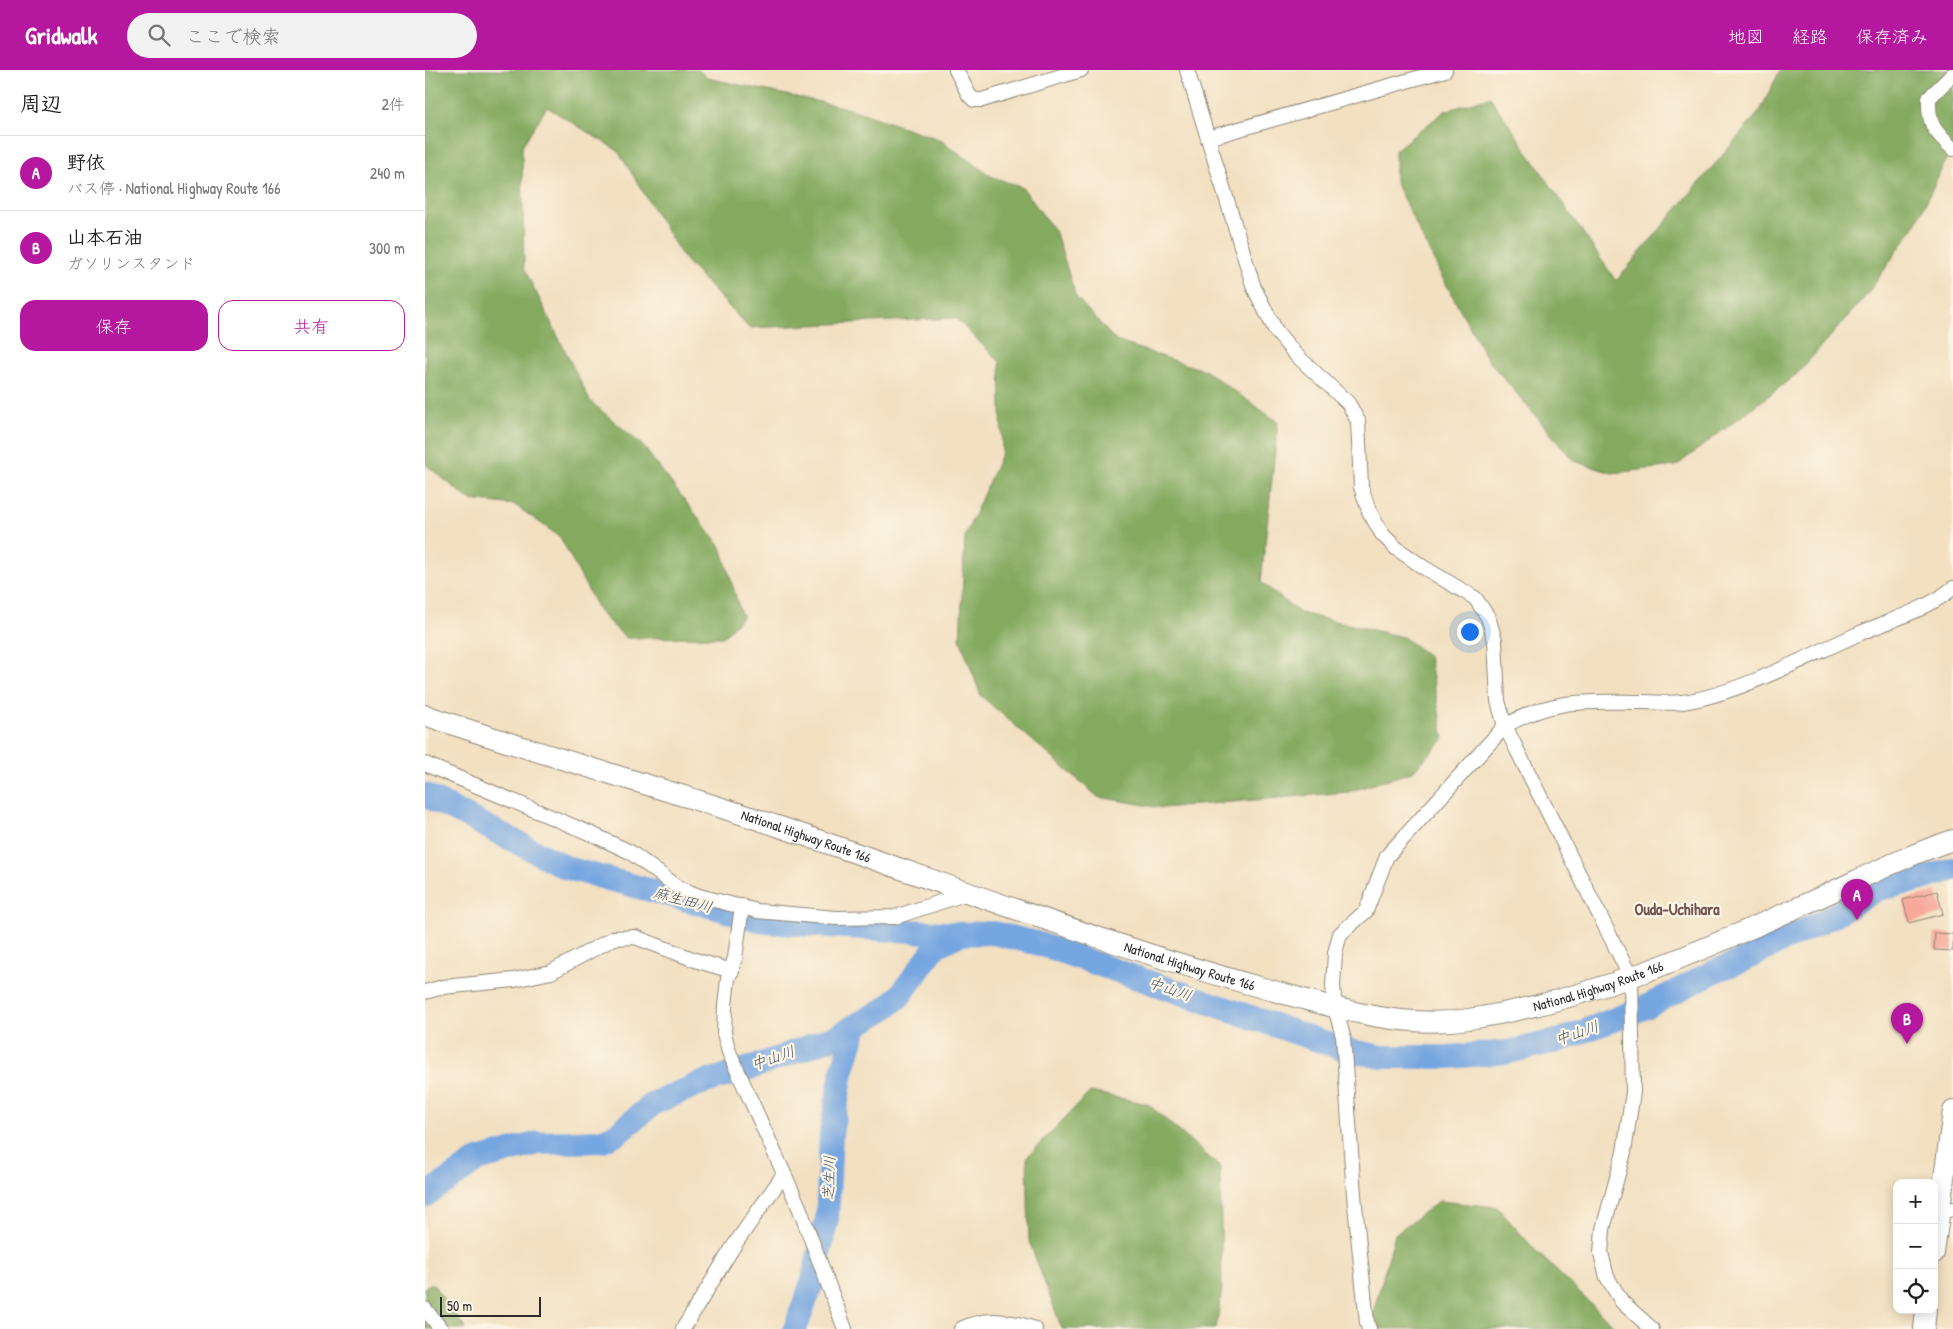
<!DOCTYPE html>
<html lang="ja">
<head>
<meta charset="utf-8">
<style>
  body { margin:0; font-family:"Patrick Hand","Klee One",sans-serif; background:#f2f2f2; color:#202124 }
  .controls { position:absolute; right:15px; bottom:15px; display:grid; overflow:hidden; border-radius:10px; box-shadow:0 2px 12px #0003 }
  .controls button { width:45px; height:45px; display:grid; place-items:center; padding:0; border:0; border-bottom:1px solid #e0e0e0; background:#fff; color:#202124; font:25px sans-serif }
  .scale { position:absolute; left:15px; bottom:12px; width:101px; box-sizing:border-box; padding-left:5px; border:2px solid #2b2b2b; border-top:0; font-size:14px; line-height:18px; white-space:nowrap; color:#2b2b2b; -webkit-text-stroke:4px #fcf5e5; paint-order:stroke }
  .you { position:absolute; left:1044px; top:561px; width:18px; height:18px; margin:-12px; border:4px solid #fff; border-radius:50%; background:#1a73e8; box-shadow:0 0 0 8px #1a73e833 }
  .badge { display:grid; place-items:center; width:32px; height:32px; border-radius:50%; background:#b5179e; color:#fff; font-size:16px; font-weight:700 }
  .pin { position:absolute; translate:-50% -41px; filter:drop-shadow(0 1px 2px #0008) }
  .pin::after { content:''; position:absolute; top:26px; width:18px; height:15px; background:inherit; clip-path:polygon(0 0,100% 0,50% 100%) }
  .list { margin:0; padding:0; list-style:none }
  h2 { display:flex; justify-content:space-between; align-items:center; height:65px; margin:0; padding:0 20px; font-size:21px }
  h2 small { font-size:16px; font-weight:400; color:#757577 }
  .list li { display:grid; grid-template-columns:32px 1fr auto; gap:15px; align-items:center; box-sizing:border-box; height:75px; padding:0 20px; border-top:1px solid #e0e0e0 }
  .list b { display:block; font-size:19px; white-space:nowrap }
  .list p { margin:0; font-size:16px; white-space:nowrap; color:#757577 }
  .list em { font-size:16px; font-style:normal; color:#757577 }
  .actions { display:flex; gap:10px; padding:15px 20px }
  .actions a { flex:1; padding:11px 0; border:1px solid #b5179e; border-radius:15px; text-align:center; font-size:18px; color:#b5179e }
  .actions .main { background:#b5179e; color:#fff }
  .icon { flex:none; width:28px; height:28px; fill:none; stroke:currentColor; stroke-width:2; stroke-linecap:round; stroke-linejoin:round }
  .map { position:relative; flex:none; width:1528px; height:1259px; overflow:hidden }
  header { display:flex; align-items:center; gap:30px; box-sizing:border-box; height:70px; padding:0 25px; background:#b5179e; color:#fff }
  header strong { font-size:24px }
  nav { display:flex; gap:28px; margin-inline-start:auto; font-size:18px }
  .search { width:350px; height:45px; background:#f2f2f2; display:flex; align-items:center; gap:12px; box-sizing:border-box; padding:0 18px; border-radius:28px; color:#757577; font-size:19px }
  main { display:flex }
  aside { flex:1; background:#fff }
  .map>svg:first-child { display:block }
  .forest { fill:#84aa60; stroke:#586a46 }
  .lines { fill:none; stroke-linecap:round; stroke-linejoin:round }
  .river { stroke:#76a6e0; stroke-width:24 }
  .building { fill:#f6a496 }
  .minor-casing { stroke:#8e8676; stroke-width:16 }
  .highway-casing { stroke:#8e8676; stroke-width:22 }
  .minor { stroke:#fff; stroke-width:14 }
  .highway { stroke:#fff; stroke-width:20 }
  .labels { text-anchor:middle; stroke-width:4.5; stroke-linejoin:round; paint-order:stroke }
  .street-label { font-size:14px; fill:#2b2b2b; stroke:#fcf5e5 }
  .water-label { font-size:15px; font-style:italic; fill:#45566a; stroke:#fcf5e5 }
  .quarter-label { font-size:16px; font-weight:bold; fill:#725550; stroke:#fcf5e5 }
</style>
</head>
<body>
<header>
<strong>Gridwalk</strong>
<div class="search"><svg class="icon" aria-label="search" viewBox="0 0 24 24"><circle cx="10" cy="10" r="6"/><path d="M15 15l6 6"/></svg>ここで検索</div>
<nav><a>地図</a><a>経路</a><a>保存済み</a></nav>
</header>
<main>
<aside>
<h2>周辺<small>2件</small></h2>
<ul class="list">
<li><span class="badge">A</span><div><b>野依</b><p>バス停 · National Highway Route 166</p></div><em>240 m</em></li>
<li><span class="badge">B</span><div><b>山本石油</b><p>ガソリンスタンド</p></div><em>300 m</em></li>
</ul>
<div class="actions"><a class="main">保存</a><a>共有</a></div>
</aside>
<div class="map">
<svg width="1528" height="1259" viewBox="0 0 1528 1259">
  <rect width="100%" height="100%" fill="#fcf5e5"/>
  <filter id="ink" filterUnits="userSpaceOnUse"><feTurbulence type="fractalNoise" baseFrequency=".02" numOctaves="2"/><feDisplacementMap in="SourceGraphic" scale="10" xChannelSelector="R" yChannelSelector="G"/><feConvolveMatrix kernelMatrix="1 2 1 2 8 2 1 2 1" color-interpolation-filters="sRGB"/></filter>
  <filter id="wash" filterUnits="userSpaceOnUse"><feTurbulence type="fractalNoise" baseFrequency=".0096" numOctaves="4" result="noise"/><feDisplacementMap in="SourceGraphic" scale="20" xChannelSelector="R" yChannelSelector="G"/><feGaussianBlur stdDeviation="1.12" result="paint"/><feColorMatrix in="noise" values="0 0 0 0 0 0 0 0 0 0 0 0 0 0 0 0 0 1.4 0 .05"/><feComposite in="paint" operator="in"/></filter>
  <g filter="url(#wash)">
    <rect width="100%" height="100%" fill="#f2e0c1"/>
    <!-- forest -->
    <g class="forest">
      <polygon points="0,0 274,0 282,8 423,38 514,69 566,106 598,118 631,163 651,227 691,271 781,301 853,352 836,512 875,543 978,567 1004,586 1019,669 987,702 923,722 737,738 673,727 556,626 535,569 540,466 577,382 575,292 530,248 324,258 259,189 193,81 122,37 97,76 99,198 165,331 217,375 296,477 317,547 298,567 201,568 175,543 135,467 90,435 45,430 0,394"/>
      <polygon points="1355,0 1528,0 1528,74 1491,154 1441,226 1372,304 1251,396 1187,403 1149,391 1063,290 1017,207 970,112 970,80 1020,41 1065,27 1191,211 1335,41"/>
      <polygon points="665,1022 723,1034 795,1097 797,1219 791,1259 637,1259 604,1171 602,1087"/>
      <polygon points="1014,1131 1072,1137 1111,1181 1192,1259 942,1259 945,1254 970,1164"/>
      <polygon points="7,1213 41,1259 0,1259 0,1217"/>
    </g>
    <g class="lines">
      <!-- river -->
      <g class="river">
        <polyline points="0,725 142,798 288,837 340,852 535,864 568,863 611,873 921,980 957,987 1023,987 1083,982 1136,970 1221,937 1292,900 1317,891 1408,846 1453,819 1494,810 1528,799"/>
        <polyline points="0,1126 53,1090 113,1073 176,1071 193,1063 229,1033 274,1014 334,995 412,966 458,940 474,927 511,876 535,864"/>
        <polyline points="370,1259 388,1210 402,1149 406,1064 417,1002 431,956"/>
      </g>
    </g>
    <g id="blocks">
      <!-- building -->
      <g class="building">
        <polygon points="1512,821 1518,844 1484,853 1478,830"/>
        <polygon points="1510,863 1528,864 1528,881 1509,880"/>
      </g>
    </g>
  </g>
  <g filter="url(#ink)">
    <use href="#blocks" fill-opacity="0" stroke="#8e8676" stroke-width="1"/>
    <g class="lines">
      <defs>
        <g id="minor">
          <polyline points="531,0 544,25 549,30 557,30 656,0"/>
          <polyline points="762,0 829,218 851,261 870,284 923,333 933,351 936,417 944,441 957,464 971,478 998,497 1050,528 1063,547 1070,570 1073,631 1080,656 1206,908 1208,1022 1199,1082 1178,1159 1176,1183 1182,1207 1197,1232 1227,1259"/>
          <path d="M1528,4L1504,28C1503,55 1509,61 1528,79"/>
          <polyline points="783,68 1020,0"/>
          <polyline points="0,694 169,765 205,782 254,818 274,826 332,841 411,848 470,847 546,822"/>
          <polyline points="317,836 310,888 303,909 300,936 299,963 304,982 374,1137 420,1259"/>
          <polyline points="0,922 18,917 89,910 126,902 189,868 210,867 273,891 307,901"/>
          <polyline points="1515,1142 1528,1139"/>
          <polyline points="0,1239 16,1259"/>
          <polyline points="258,1259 308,1177 359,1104"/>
          <path d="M536,1259C561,1247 584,1250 610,1259"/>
          <path d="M944,1259L942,1253L929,1125L918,966L910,938L908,916L910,883L915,864L941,841L962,786L1080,656C1129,627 1165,632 1219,632C1231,632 1244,634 1257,632C1311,625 1381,587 1433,564C1463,551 1502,540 1528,518"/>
        </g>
        <g id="highway">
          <path id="s1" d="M0,645C117,686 238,717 355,757C515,811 675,873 838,918C905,936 974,960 1044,949C1165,931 1277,881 1387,831C1434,810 1479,786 1528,770"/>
          <polyline points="1509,1183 1528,1041"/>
          <polyline points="1499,1259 1501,1240"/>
        </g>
      </defs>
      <!-- minor casing -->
      <use href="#minor" class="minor-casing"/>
      <!-- highway casing -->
      <use href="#highway" class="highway-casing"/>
      <!-- minor -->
      <use href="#minor" class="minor"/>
      <!-- highway -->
      <use href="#highway" class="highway"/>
    </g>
  </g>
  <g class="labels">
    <!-- street labels -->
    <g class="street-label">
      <text dy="5" stroke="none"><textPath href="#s1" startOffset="400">National Highway Route 166</textPath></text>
      <text dy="5" stroke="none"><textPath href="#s1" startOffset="805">National Highway Route 166</textPath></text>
      <text dy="5" stroke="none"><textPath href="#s1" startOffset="1225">National Highway Route 166</textPath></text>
    </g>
    <!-- water labels -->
    <g class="water-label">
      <text transform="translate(258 830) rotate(15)" y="5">麻生田川</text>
      <text transform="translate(745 919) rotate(19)" y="5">中山川</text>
      <text transform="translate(1152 963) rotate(-19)" y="5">中山川</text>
      <text transform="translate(348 988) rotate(-19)" y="5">中山川</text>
      <text transform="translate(404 1108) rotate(-88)" y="5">芝生川</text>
    </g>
    <!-- quarter labels -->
    <g class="quarter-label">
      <text x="1252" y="845">Ouda-Uchihara</text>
    </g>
  </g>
</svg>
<div class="controls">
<button>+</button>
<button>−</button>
<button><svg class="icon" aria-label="locate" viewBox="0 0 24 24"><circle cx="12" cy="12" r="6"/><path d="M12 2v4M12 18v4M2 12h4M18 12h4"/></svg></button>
</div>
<div class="scale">50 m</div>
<div class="you"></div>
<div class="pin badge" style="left:1432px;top:850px">A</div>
<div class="pin badge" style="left:1482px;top:974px">B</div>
</div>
</main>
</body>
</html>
